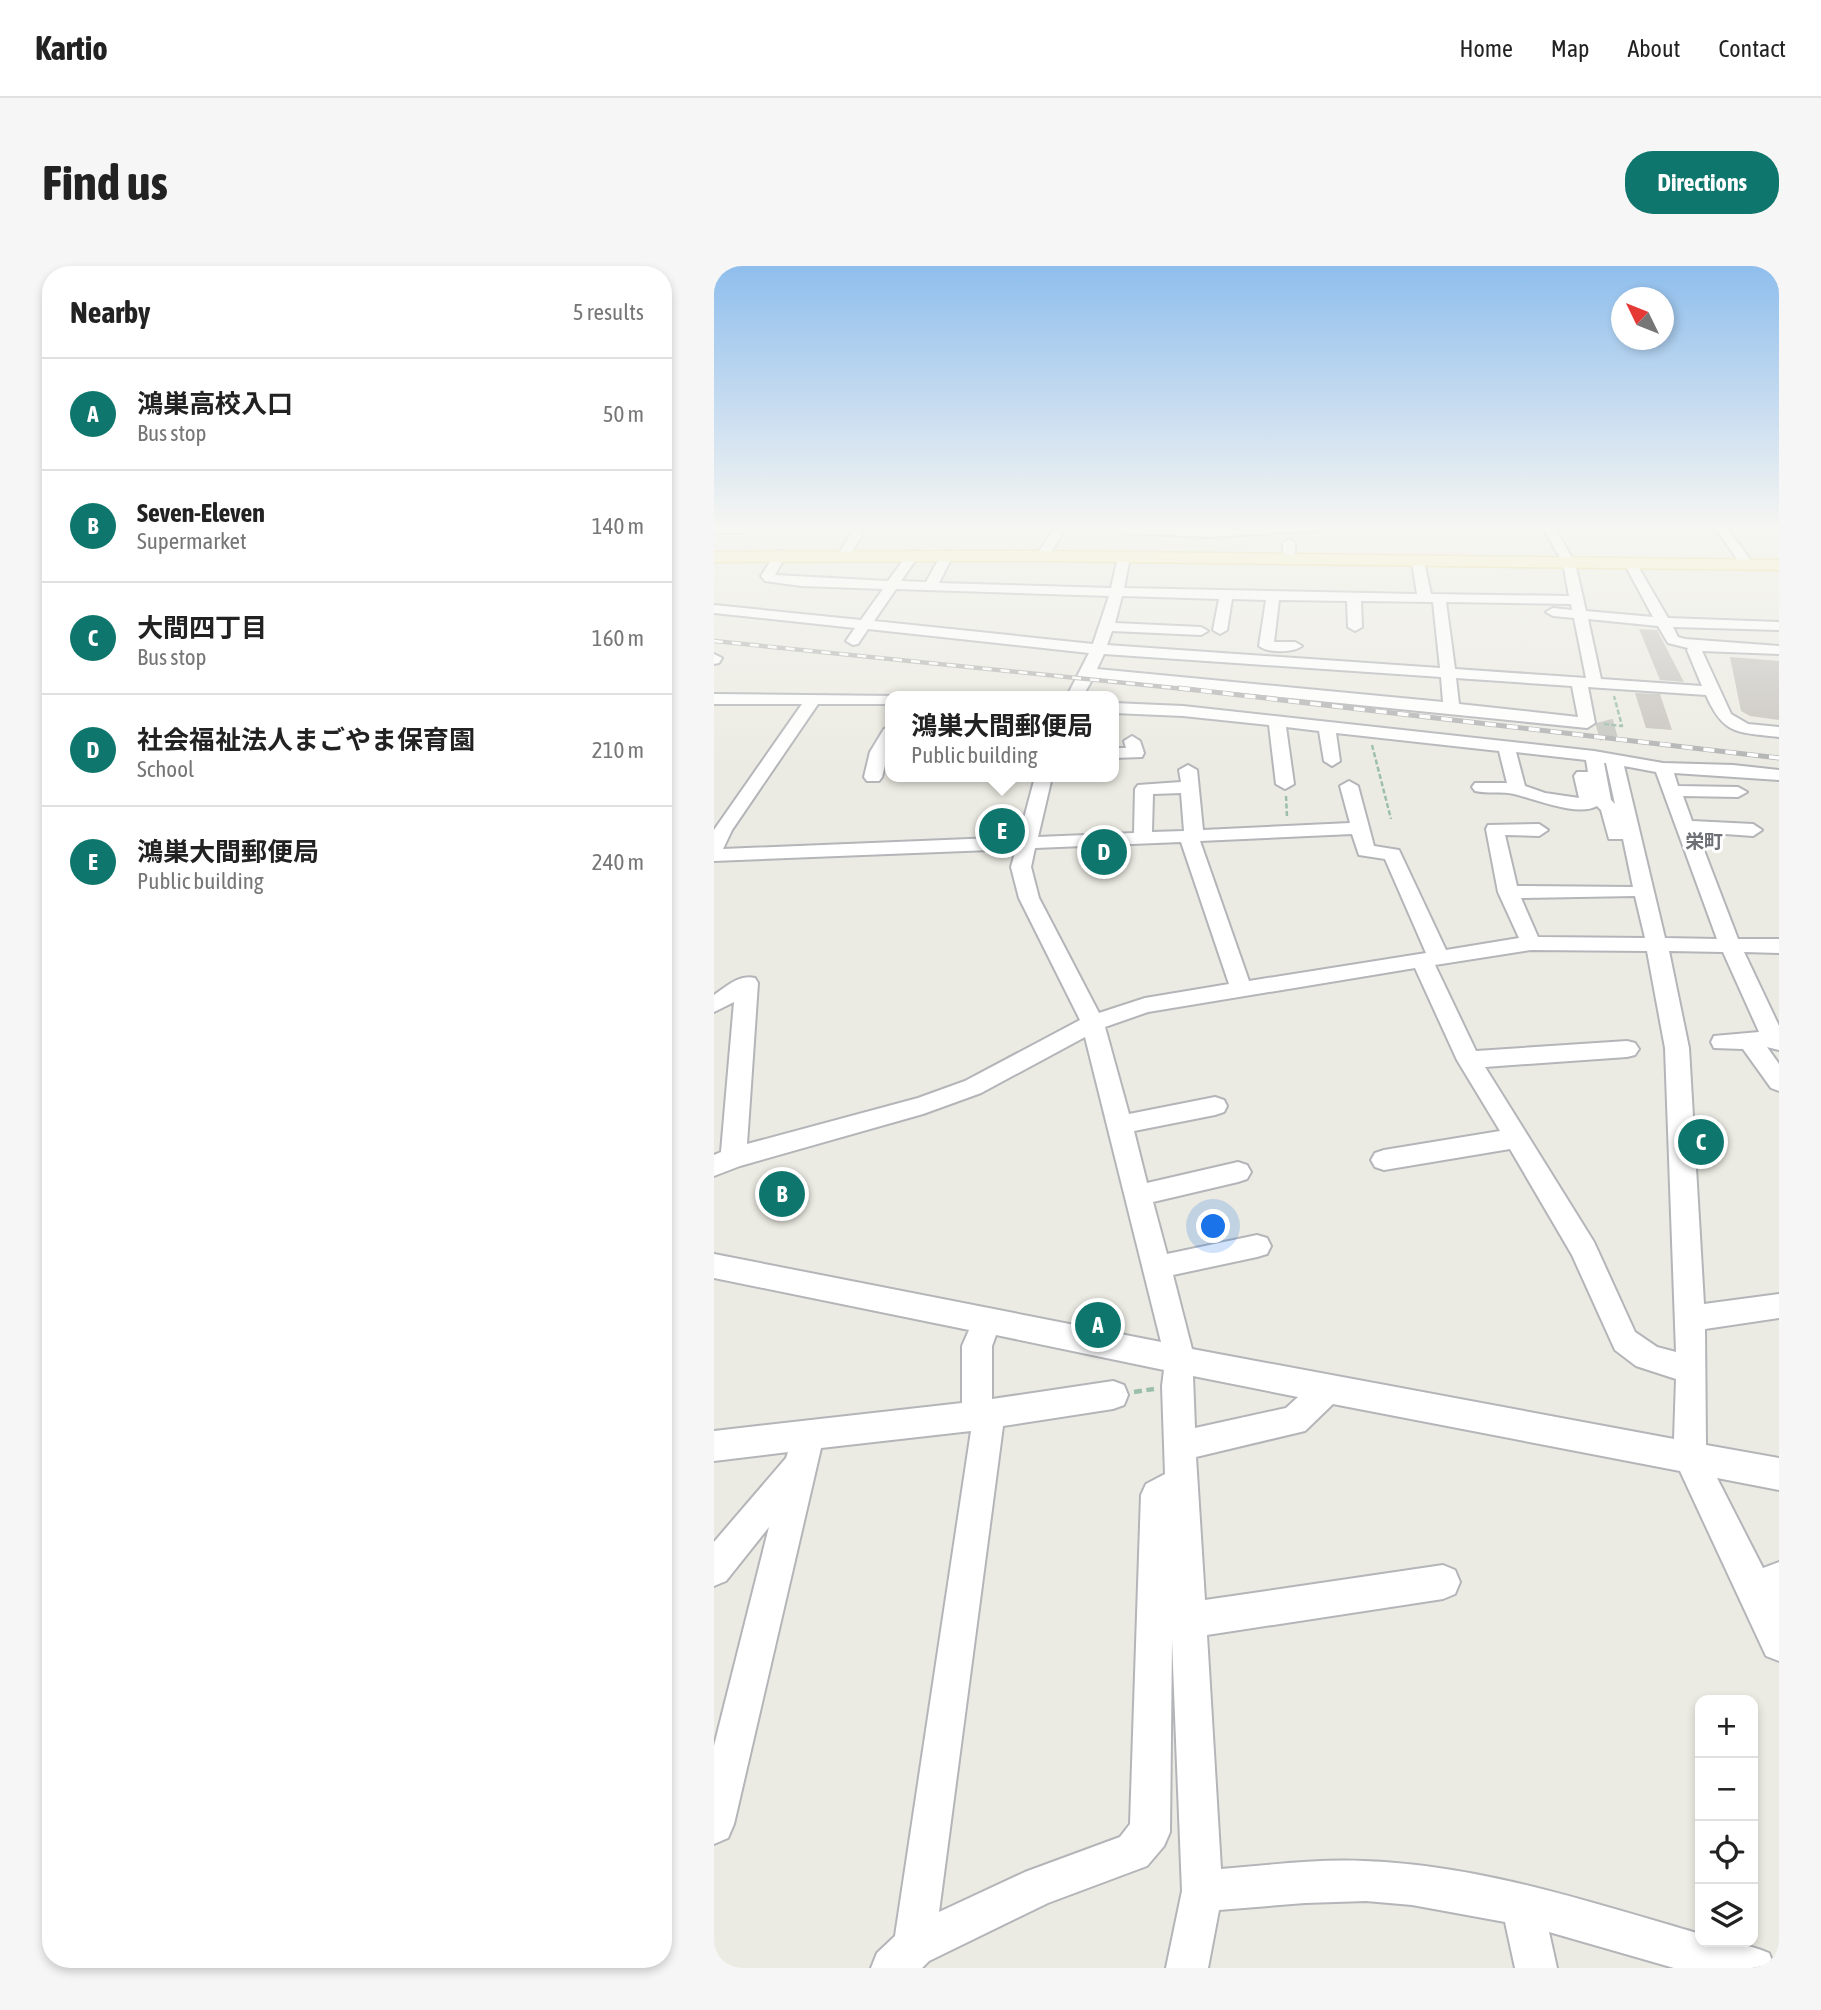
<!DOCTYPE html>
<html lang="en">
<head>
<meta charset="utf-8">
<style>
  body { margin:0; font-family:"Asap Condensed","Noto Sans JP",sans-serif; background:#f6f6f6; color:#222 }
  .controls { position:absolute; right:21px; bottom:21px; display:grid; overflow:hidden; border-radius:14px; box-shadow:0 4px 10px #0003 }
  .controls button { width:63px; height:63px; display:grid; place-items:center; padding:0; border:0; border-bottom:2px solid #e0e0e0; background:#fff; color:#222; font:35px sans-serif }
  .compass { position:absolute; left:897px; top:21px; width:63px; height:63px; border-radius:50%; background:#fff; box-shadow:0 4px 10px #0003; rotate:313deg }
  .you { position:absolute; left:500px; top:961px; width:24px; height:24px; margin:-18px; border:5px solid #fff; border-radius:50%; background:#1a73e8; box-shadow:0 0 0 10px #1a73e833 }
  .badge { display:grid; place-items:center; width:46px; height:46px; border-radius:50%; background:#0f766e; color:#fff; font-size:23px; font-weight:700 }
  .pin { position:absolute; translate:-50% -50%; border:4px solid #fff; box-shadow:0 2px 7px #0006 }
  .popup { position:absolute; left:171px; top:425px; width:234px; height:91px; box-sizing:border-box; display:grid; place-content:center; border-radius:14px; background:#fff; filter:drop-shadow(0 2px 5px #0005); font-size:23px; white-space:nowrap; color:#767676 }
  .popup b { font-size:26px; color:#222 }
  .popup::after { content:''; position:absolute; left:50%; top:100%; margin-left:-14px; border:14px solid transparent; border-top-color:#fff }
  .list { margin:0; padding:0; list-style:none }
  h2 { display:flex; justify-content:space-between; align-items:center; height:91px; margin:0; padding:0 28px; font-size:30px }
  h2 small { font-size:23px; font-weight:400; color:#767676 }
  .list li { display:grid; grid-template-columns:46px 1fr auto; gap:21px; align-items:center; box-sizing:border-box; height:112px; padding:0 28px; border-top:2px solid #e0e0e0 }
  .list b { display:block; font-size:26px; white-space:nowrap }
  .list p { margin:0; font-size:23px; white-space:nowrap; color:#767676 }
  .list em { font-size:23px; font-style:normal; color:#767676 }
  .icon { flex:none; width:38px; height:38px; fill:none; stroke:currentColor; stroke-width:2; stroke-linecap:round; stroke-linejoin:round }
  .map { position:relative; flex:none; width:1065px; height:1702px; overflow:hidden; border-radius:28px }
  header { display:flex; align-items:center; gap:42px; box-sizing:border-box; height:98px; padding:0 35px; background:#fff; border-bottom:2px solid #e0e0e0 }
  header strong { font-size:33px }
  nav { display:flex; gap:38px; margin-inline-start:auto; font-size:24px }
  .intro { display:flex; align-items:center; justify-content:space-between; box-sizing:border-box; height:168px; padding:0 42px }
  h1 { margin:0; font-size:49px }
  .button { padding:18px 32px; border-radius:28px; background:#0f766e; color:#fff; font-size:24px; font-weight:700 }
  main { display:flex; gap:42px; padding:0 42px }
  aside { flex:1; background:#fff; border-radius:28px; box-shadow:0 4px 10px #0003 }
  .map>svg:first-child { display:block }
  .building { fill:#c8c5c0 }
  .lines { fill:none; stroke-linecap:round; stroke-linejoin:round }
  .minor-tunnel { stroke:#c8c8c3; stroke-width:18; stroke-dasharray:18 9; stroke-linecap:butt }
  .minor-casing { stroke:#b3b5b9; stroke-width:4 }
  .major-casing { stroke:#e2cd67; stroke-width:3 }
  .path-far1 { stroke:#9bbfa9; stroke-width:2.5; stroke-dasharray:5 2.5; stroke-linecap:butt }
  .path { stroke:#9bbfa9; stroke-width:4.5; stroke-dasharray:8 4.5; stroke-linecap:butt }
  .minor { fill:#fff; fill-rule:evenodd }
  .major { fill:#f6f2ae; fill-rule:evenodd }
  .rail-far1-casing { stroke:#b3b4b4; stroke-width:4.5 }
  .rail-casing { stroke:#b3b4b4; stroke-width:5 }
  .rail-far1 { stroke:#fff; stroke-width:2.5; stroke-dasharray:9; stroke-linecap:butt }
  .rail { stroke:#fff; stroke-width:3.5; stroke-dasharray:11; stroke-linecap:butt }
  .labels { text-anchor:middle; stroke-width:6; stroke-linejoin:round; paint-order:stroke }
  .far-neighbourhood-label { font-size:19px; font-weight:bold; fill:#6c6f74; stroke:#fff }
</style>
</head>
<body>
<header>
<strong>Kartio</strong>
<nav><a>Home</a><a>Map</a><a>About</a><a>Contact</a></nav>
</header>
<div class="intro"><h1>Find us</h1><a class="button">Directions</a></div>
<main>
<aside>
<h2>Nearby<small>5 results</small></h2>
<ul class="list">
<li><span class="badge">A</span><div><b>鴻巣高校入口</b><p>Bus stop</p></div><em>50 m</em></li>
<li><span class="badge">B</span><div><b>Seven-Eleven</b><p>Supermarket</p></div><em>140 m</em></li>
<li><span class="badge">C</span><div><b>大間四丁目</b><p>Bus stop</p></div><em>160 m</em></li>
<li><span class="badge">D</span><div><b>社会福祉法人まごやま保育園</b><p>School</p></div><em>210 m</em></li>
<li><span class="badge">E</span><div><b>鴻巣大間郵便局</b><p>Public building</p></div><em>240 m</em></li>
</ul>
</aside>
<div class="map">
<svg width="1065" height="1702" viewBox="0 0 1065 1702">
  <rect width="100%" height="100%" fill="#ecebe3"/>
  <!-- building -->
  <g class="building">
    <polygon points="925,363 943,364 970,416 946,414"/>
    <polygon points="1016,391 1065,395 1065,454 1036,450 1027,445"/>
    <polygon points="921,427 946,428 958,464 932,462"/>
  </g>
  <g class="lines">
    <!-- minor-tunnel -->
    <polyline class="minor-tunnel" points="890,455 896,477"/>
    <defs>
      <g id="minor">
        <polygon points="0,260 32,260 34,263 28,267 0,267"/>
        <polygon points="142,260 154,260 134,292 126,292 124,289"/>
        <polygon points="342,260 354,260 332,293 324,293 322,290"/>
        <polygon points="403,260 496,263 616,260 610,264 496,271 408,267 404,266"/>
        <path d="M828,260H840L861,297L872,345L939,351L910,297L916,293L922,297L954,352L1065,356V364L959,361L964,371L971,373L1065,380V388L988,385L1017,448L1034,458L1065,461V471C1024,466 1010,470 992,429L874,421L881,457L873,462L379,412L369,430H353L375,387L154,363L144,378L139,379L132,375L141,362L0,347V339L147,354L169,323L87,320L51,315L47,310L62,286L66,285L72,289L61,309L174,315L195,286L199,285L205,289L187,315L212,316L227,289L233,285L239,289L225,317L397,322L404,291L410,287L416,291L410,322L703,328L698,296L704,292L710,296L717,328L855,330L849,297ZM182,323L395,330L379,378L160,355ZM408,330L505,333L499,364L506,368L513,364L518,333L552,334L545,380C554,387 579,387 588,380L581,376H560L565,334L633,335L634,361L641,365L648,361L647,335L719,336L726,402L393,379L398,365L487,369L494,365L487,361L401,357ZM732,336L857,338L858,344L839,342L832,346L839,350L860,352L872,412L741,403ZM874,353L944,360L954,377L974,382L973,384L988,420L887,413ZM390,388L727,411L729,436L383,403ZM742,412L858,420L864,451L745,438Z"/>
        <polygon points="1000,260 1012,260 1040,299 1039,302 1029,302"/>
        <polygon points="575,273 581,277 581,294 575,298 569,294 569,277"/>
        <polygon points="0,388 8,392 5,397 0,398"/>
        <path d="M0,428L182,430H176V438H104L18,564L9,583L305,571L321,511H338L324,571L420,567L421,523L424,519L467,516L465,504L474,499L483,504L489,564L636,557L626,520L635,515L644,520L660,580L685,584L732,684L805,672L784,626L772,563L774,559L825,558L834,564L825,570L791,569L803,620L919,621L909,573H895L887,544L883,540C864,551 821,533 800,528C788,525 774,528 761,525L758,521L761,517H793L785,485L622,467L626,495L618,500L610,495L605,465L572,461L580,518L571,523L562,518L555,459L469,450L400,447V437L469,440L880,485L949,497L1019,499L1065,504V514L960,507L964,520L1024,521L1033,526L1024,531L969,530L978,555L1039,558L1048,564L1039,570L983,566L1024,673H1065V687L1030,686L1065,760V784L1053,781L1065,798V825L1057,822L1029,783L1000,782L997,776L1000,770L1045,766L1009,686L955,685L975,782L990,1038L1065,1028V1052L991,1063L992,1179L1065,1192V1224L1003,1212L1049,1302L1065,1296V1395L1052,1390L966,1205L619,1138L591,1165L482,1191L491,1334L729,1299L741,1304L746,1316L741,1328L729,1333L493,1369L507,1603C555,1599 603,1593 650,1595C766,1599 876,1636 986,1668V1676C1011,1676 1032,1677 1055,1687L1061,1702H960L835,1666L843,1702H801L791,1656L698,1639L652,1635L591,1637L505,1644L494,1702H452L468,1625L458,1374L456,1566L450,1580L433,1600L334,1637L215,1695L208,1702H157L163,1687L181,1670L257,1165L107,1182L20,1558L14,1572L0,1578V1480L55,1261L12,1315L0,1320V1276L72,1192L74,1186L0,1195V1165L248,1137V1080L255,1064L0,1012V988L447,1076L371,771L267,827L209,848L26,900L0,910V889L7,886L20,736L0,746V729C13,720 25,708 41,712L44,717L33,878L204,832L251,815L366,754L305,632L297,601L302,583L0,595V564L88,438H0ZM802,486L872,494L874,506H863L860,510L865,532L831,527L811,520ZM890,497H892L901,538L897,534ZM910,500L942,506L1003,673L951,672ZM467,527L470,565L438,566L439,528ZM638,568L645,589L671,593L712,687L535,715L486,575ZM467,576L515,718L431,732L385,747L325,632L317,601L321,582ZM921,630L931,672L824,671L807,632ZM817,684L933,685L951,782L962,1086L943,1081L921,1066L880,976L771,801L913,791L921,789L925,783L921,777L913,775L762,785L721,699ZM701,702L743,794L786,865L670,884L661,887L657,894L661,901L670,904L796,883L858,989L901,1084L922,1100L962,1113L960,1173L478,1083L459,1009L543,991L553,988L557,980L553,972L543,969L453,988L439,936L524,916L533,913L537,906L533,899L524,896L433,917L420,865L501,849L510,846L513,840L510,834L501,831L415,848L391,761L434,746ZM282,1069L450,1104L448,1120L451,1208L432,1218L427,1229L416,1558L406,1571L311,1606L225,1646L289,1160L399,1143L410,1139L414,1129L410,1119L399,1115L278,1133V1080ZM479,1110L584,1131L572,1142L481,1162Z"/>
        <polygon points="176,461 176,480 168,511 165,515 153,515 150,511 156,486 170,463"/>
        <polygon points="418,470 426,475 430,487 428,491 400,492 400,482 412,482 410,475"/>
      </g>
      <polygon id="major" points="328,285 1065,294 1065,304 328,295 0,296 0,286"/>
    </defs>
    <!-- minor casing -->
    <use href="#minor" class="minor-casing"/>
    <!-- major casing -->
    <use href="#major" class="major-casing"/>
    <!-- path-far1 -->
    <g class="path-far1">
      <polyline points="890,458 908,460 900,430"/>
      <polyline points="658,479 677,553"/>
      <polyline points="572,530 573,551"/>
    </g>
    <!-- path -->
    <polyline class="path" points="420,1126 440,1123"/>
    <!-- minor -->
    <use href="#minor" class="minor"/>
    <!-- major -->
    <use href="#major" class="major"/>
    <defs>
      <polyline id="rail-far1" points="0,375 480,424"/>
      <polyline id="rail" points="465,422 1065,492"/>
    </defs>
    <!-- rail-far1 casing -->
    <use href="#rail-far1" class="rail-far1-casing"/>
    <!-- rail casing -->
    <use href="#rail" class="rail-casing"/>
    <!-- rail-far1 -->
    <use href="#rail-far1" class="rail-far1"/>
    <!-- rail -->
    <use href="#rail" class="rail"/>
  </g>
  <!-- sky -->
  <linearGradient id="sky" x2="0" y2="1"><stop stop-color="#8fbeed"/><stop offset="0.52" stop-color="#f6f6f2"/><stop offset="1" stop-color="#f6f6f2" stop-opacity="0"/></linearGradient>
  <rect width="1065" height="499" fill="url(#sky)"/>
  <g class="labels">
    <!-- far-neighbourhood labels -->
    <g class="far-neighbourhood-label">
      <text x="990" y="582">栄町</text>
    </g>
  </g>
</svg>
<div class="controls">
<button>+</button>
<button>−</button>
<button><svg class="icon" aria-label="locate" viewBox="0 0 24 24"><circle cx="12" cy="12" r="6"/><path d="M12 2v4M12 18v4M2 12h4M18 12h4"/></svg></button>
<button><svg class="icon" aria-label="layers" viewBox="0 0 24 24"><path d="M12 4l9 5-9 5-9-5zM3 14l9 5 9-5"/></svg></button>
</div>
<svg class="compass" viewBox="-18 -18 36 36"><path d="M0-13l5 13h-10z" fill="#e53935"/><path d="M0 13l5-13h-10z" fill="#767676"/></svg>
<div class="you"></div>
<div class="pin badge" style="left:384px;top:1059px">A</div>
<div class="pin badge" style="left:68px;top:928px">B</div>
<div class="pin badge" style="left:987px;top:876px">C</div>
<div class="pin badge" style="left:390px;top:586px">D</div>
<div class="pin badge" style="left:288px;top:565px">E</div>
<div class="popup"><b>鴻巣大間郵便局</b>Public building</div>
</div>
</main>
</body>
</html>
